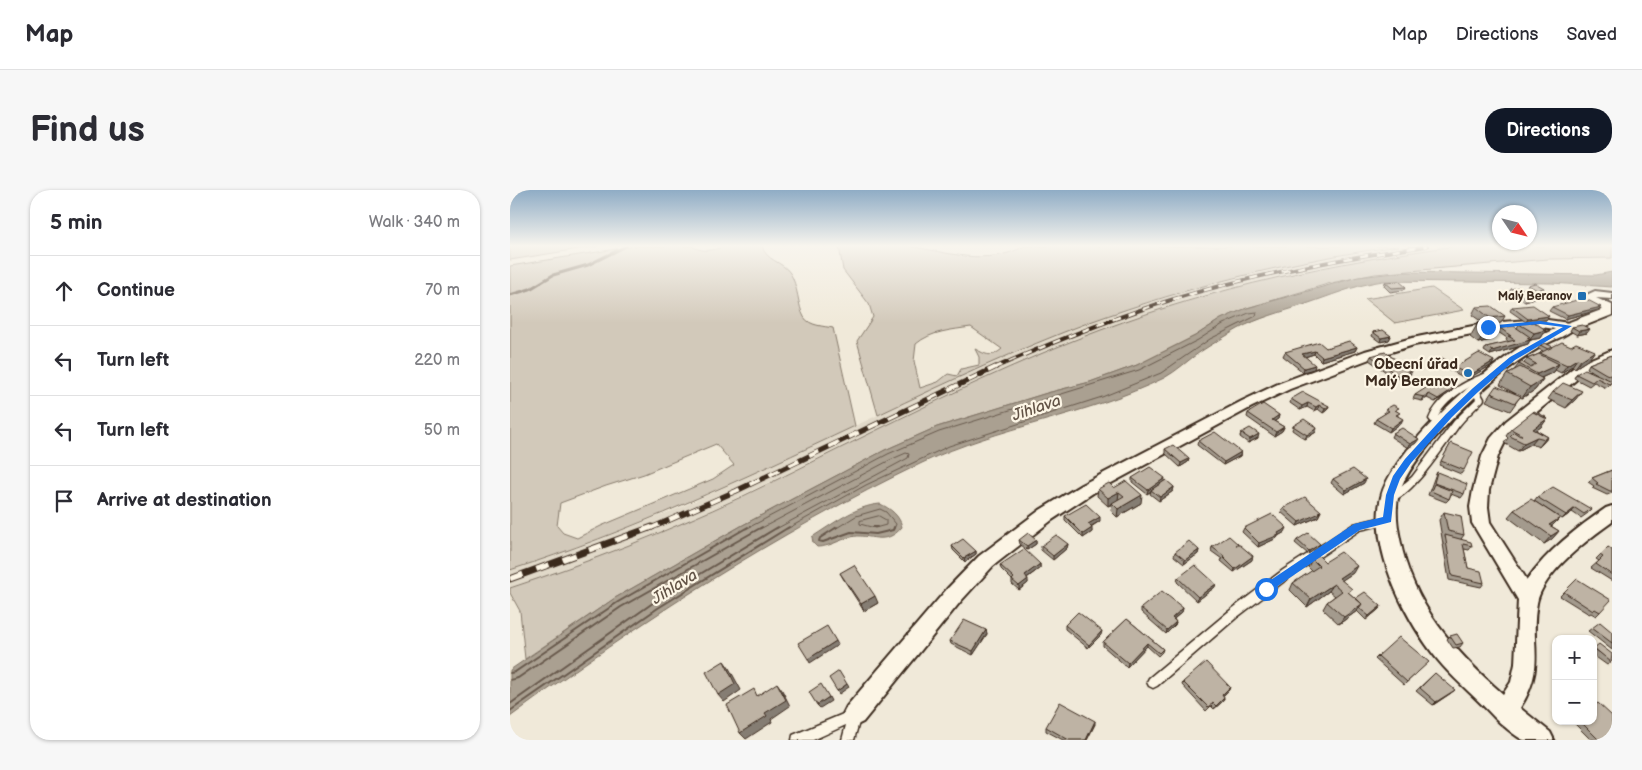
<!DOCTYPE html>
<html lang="en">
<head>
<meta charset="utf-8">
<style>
  body { margin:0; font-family:"Balsamiq Sans",sans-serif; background:#f7f7f7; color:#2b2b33 }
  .controls { position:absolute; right:15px; bottom:15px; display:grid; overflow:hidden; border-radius:10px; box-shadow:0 1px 4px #0004 }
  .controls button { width:45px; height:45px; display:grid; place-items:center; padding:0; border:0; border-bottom:1px solid #e1e1e2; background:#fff; color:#2b2b33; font:25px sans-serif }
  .compass { position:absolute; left:982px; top:15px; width:45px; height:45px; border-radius:50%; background:#fff; box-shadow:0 1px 4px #0004; rotate:125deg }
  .stop { position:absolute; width:15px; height:15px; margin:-11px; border:4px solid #1a73e8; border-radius:50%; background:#fff }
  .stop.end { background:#1a73e8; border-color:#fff; box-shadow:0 1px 5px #0008 }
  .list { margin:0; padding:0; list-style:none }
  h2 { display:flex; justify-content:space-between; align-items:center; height:65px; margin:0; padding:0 20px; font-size:21px }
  h2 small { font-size:16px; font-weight:400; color:#7c7c81 }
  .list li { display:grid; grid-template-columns:32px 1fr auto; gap:15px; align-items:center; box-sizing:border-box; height:70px; padding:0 20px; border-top:1px solid #e1e1e2 }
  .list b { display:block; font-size:19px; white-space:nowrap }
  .list em { font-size:16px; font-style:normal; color:#7c7c81 }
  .icon { flex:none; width:28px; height:28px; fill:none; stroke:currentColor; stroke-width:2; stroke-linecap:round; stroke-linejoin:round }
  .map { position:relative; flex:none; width:1102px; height:550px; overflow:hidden; border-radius:20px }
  header { display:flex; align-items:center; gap:30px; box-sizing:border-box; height:70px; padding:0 25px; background:#fff; border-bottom:1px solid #e1e1e2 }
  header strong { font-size:24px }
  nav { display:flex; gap:28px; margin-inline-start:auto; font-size:18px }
  .intro { display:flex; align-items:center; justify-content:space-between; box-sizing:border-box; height:120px; padding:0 30px }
  h1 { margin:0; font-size:35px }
  .button { padding:12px 22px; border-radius:20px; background:#111827; color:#fff; font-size:18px; font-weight:700 }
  main { display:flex; gap:30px; padding:0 30px }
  aside { flex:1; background:#fff; border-radius:20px; box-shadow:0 1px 4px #0004 }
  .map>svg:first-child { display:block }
  .built { fill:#e1d9c9 }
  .green { fill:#d2c9ba; stroke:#867a6c; fill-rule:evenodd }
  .water { fill:#aaa091; stroke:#7e7163 }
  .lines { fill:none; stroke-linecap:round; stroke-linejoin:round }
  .shore-far1 { stroke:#67594c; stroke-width:1 }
  .shore { stroke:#67594c; stroke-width:2 }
  .stream { stroke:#7e7163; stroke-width:3 }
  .service-casing { stroke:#3b2a1e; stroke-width:3 }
  .minor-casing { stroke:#3b2a1e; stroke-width:4 }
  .tertiary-casing { stroke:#3b2a1e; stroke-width:4 }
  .service { fill:#fcf5e5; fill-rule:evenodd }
  .minor { fill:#fcf5e5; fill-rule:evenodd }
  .tertiary { fill:#fcf5e5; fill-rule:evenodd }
  .rail-far2-casing { stroke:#3b2a1e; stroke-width:4 }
  .rail-far1-casing { stroke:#3b2a1e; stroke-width:5.5 }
  .rail-casing { stroke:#3b2a1e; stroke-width:7 }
  .rail-far2 { stroke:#fcf5e5; stroke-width:2.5; stroke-dasharray:8; stroke-linecap:butt }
  .rail-far1 { stroke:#fcf5e5; stroke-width:4; stroke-dasharray:11; stroke-linecap:butt }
  .rail { stroke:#fcf5e5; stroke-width:5; stroke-dasharray:14; stroke-linecap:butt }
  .wall { fill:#a39a8d; stroke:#3b2a1e }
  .shaded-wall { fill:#857d73; stroke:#3b2a1e }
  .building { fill:#beb3a4; stroke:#3b2a1e }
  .route { fill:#1a73e8 }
  .poi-dot { fill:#1f6fb2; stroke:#fcf5e5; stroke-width:2 }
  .labels { text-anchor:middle; stroke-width:4.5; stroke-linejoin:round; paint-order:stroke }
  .far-poi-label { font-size:12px; font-weight:bold; fill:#3b2a1e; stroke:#fcf5e5; text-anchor:end }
  .poi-label { font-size:15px; font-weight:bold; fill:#3b2a1e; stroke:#fcf5e5; text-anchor:end }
  .water-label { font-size:16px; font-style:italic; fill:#625346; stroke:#fcf5e5 }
</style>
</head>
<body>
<header>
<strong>Map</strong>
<nav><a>Map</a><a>Directions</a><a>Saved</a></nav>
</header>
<div class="intro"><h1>Find us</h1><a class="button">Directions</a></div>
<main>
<aside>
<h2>5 min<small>Walk · 340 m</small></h2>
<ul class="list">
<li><svg class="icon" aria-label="ahead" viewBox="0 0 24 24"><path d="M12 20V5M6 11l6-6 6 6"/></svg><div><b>Continue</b></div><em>70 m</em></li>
<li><svg class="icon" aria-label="left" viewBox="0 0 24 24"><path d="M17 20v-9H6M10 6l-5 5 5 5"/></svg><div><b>Turn left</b></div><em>220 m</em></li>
<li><svg class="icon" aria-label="left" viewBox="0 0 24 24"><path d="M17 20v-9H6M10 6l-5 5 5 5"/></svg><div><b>Turn left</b></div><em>50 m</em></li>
<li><svg class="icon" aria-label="arrive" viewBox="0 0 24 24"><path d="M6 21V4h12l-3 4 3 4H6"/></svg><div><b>Arrive at destination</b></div></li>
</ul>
</aside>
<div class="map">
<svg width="1102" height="550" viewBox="0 0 1102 550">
  <rect width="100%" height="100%" fill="#f0e9d9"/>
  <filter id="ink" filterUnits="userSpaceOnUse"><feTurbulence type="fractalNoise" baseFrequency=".02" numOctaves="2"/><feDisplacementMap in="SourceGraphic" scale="10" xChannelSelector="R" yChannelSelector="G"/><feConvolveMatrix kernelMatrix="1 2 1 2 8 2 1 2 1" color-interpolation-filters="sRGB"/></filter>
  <g filter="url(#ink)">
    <!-- built -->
    <polygon class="built" points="889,56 946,56 812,77 702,103 627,127 498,178 178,331 71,374 0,398 0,380 70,357 172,317 488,169 543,146 617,119 692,96 802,70"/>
    <!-- green -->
    <g class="green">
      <polygon points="0,56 87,56 0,70"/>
      <path d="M125,56H182C196,65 208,57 222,56C232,55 242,56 252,56C256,71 272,71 280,83C288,95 288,117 294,127C299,136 314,136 323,138L345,236C232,289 120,342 0,380V76ZM206,254L224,275L203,289L91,336L67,348L53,343L47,336L50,313L96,296L134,284Z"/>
      <path d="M329,56C350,56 377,53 398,56C438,62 476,77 515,56H889C784,70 680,96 580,132C508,159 438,192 368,225L347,151L363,127L359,114L333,80ZM461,137L492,159C481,168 477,165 465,159L469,167V175L451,179L447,186L438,184L428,192L410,198L404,171L406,154C421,141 442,140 461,137Z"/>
      <path d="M946,56H1102V68L1038,69L865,84L821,93L737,118L711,129L685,146L627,175L580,192L537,203L427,237L375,260L231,336L105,408L15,469L10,421L0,403V398C79,372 156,342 231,307C350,250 467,186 591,140C706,97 824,72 946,56Z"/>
      <polygon points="922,98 954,120 885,133 855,109"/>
    </g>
    <!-- water -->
    <g class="water">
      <path d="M894,82L1086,85L1102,82V97L1041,93L873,91C845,95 820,106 793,115C772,122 748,128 728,139C716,146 702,154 690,162C678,170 667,181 654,188C577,226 489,236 412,273C266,343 130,432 0,527V480L105,408L231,336L375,260L427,237L537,203L580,192L627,175L685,146L711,129L737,118L848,87Z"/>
      <path d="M370,314C380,318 390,326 392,337C375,358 359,342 341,347C329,350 319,357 307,357L303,353L302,347C323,334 345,316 370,314Z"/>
    </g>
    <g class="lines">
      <!-- shore-far1 -->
      <g class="shore-far1">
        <polygon points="369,326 376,330 376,335 365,338 350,334 350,331"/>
        <polyline points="236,339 378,264 429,242 629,180 688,150 713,134 739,123 747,122 746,126 700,149 651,183 592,207 439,256 356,295 277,339"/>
        <polyline points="250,339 380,270 396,263 399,264 398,268 266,339"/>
        <polyline points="325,339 346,326 370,319 376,322 386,334 384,339"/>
      </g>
      <!-- shore -->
      <g class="shore">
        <polyline points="327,337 310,348 309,351 313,352 341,342 366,344 383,340 384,337"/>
        <polyline points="363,337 367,337"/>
        <polyline points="0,483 5,482 108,412 238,337"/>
        <polyline points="0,490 8,488 111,417 252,337"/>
        <polyline points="0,514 147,410 268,337"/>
        <polyline points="0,521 148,418 279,337"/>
      </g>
      <!-- stream -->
      <polyline class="stream" points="0,105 20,99 43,85 78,75 116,56"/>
      <defs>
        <g id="service">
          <path d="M978,183H981V187C963,193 934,210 927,229L933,236L929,239L926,238L919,229C927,207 956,189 978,183Z"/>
          <path d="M962,198H968L974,209L973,211C965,219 956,227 949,236C938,251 897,315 879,310L877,308L879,306L902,287L944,231L966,209L961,200Z"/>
          <polygon points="878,326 881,327 883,330 881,333 850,340 781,386 726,428 647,496 643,498 639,496 637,492 639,488 718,422 773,380 844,334"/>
          <polygon points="345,519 349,521 351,525 344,550 332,550 336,535 303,550 282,550 283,545"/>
        </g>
        <g id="minor">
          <polygon points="1085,101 1102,103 1102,109 1086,108 1102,115 1102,124 1077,112 1072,107"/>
          <path d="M1031,129L1059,133L1065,137C1059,145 1045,149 1036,154C1021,162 1008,171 995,181C962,208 901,264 889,304C885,318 887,335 890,349C902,414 945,462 993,504L1001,492L1005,474L1008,410L962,333L960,317L963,300L972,266L981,248L996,231L1067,175L1102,160V169L1077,181L1006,239L994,254L988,266L979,300L978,317L980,332L1017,390C1037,361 1067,338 1096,318L1102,316V332C1078,349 1032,384 1027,413C1019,455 1037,475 1010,518L1040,542L1044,550C1035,550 1022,550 1014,550C1007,548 989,532 984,527C968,509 949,494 933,476C899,437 858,361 871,307C882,262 962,191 999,165C1013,154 1029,146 1045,139L1031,137L978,141L904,155L865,167L780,199L742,217L583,303L542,330L483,376L451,411L353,532L345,536L337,532L333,524L337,516L437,399L469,366L530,320L571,295L732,211L770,193L855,161L902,148L978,133Z"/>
        </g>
        <polygon id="tertiary" points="1102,116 1102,125 1059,142 1054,140 1051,137 1054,134"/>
      </defs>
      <!-- service casing -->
      <use href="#service" class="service-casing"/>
      <!-- minor casing -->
      <use href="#minor" class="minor-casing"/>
      <!-- tertiary casing -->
      <use href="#tertiary" class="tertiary-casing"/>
      <!-- service -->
      <use href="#service" class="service"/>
      <!-- minor -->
      <use href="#minor" class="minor"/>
      <!-- tertiary -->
      <use href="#tertiary" class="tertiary"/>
      <defs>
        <path id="rail-far2" d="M484,178C543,152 602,128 664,109C747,84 832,68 917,56"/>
        <polyline id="rail-far1" points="139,339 226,301 486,177"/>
        <polyline id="rail" points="0,389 142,337"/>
      </defs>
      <!-- rail-far2 casing -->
      <use href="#rail-far2" class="rail-far2-casing"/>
      <!-- rail-far1 casing -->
      <use href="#rail-far1" class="rail-far1-casing"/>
      <!-- rail casing -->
      <use href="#rail" class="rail-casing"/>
      <!-- rail-far2 -->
      <use href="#rail-far2" class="rail-far2"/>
      <!-- rail-far1 -->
      <use href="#rail-far1" class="rail-far1"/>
      <!-- rail -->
      <use href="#rail" class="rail"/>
    </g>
    <!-- wall -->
    <g class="wall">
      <polygon points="875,92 896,97 894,100 880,102 874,96"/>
      <polygon points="1018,95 1034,98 1031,102 1025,103 1016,98"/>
      <polygon points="1001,99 1025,109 1015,112 999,102"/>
      <polygon points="966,117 995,126 991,133 985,134 989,136 980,150 968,153 960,147 968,133 972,132 962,125"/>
      <polygon points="1002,117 1036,130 1016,132 1000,121"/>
      <polygon points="1042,117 1088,120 1055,129 1039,121"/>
      <polygon points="1009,134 1036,140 1031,148 1020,150 1018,154 980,165 974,161 976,157 999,152 996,150 997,148 988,142 990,138 1007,138"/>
      <polygon points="1062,137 1077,143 1067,145 1060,141"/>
      <polygon points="863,142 881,146 879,150 870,152 862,146"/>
      <polygon points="1030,155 1043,157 1079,169 1065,178 1062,176 1051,183 1045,180 1044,182 1031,188 1033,189 1025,200 1012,208 1010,207 1000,221 976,211 981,203 1006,204 990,195 997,184 1004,180 1009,174 1014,173 1017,169 1029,164 1033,161 1028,159"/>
      <polygon points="847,157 845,161 811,171 804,164 795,167 804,179 793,182 773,166 775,162 816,158"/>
      <polygon points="1102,165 1102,191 1099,195 1096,198 1084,192 1079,196 1064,188 1066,184 1087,184 1077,178 1079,174"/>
      <polygon points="861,166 900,185 886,189 859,170"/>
      <polygon points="928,170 947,176 984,171 982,175 957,189 926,173"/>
      <polygon points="941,202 925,212 917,208 912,211 903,209 905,205"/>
      <polygon points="1043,202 1066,209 1056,218 1038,209"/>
      <polygon points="781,209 819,216 817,220 813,223 808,219 804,221 797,217 790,220 780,213"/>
      <polygon points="876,219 887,221 888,226 891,233 879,242 864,233 866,229 875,224 874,223"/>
      <polygon points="738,223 769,225 768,229 764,231 774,237 772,241 764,246 737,227"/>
      <polygon points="1036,228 1037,229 1031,237 1026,240 1038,247 1032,254 1029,257 1021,254 1008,261 994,253 998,248 996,246 1001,239"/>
      <polygon points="783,236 806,242 795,249 782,240"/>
      <polygon points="731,243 748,248 738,253 730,247"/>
      <polygon points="883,243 906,253 898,258 881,247"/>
      <polygon points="688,251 731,262 730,266 713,275 687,255"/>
      <polygon points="941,253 954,280 951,284 929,275"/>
      <polygon points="655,259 679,269 678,272 670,277 655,263"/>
      <polygon points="1102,280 1102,303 1097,305 1082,298 1084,296 1078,292 1082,288"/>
      <polygon points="927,282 954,304 951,308 941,304 939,309 936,312 918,305 925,286"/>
      <polygon points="622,288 655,291 664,297 663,301 649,311 640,304 641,301 637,304 622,292"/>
      <polygon points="823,289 854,293 834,304 821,293"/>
      <polygon points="604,298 631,313 607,327 601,321 602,314 598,316 587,306 588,299"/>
      <polygon points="1027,307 1081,319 1078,323 1071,328 1062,322 1052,329 1024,311"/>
      <polygon points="773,318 811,321 808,327 787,336 771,322"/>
      <polygon points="1004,320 1050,328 1041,336 1049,341 1042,349 1034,354 998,327"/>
      <polygon points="934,322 954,345 951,349 962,356 959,360 954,359 958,378 974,393 971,397 939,390 929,330"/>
      <polygon points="555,326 590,331 581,337 582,342 573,348 555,330"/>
      <polygon points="734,338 775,342 768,346 767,348 748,357 732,342"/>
      <polygon points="509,350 526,350 526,354 517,360 510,354"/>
      <polygon points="787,350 810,354 808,358 798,364 785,353"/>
      <polygon points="558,354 557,358 543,370 531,360 531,356"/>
      <polygon points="728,354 728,355 742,370 724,382 711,371 712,369 701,361 702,357"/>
      <polygon points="442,356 466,361 466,364 455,372 443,360"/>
      <polygon points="1098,357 1102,360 1102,391 1081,378 1089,371 1086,369"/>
      <polygon points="689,360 688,364 674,374 664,366 665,362"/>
      <polygon points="802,369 815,372 843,383 832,390 839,403 846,409 871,416 869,419 856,430 847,421 829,434 813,419 817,412 825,406 819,401 797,417 780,400 783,393 802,381 798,377"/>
      <polygon points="530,374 530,378 517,388 518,393 509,400 502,394 502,390 491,379 490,375"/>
      <polygon points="330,383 368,413 354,421 334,390"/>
      <polygon points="668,388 705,397 687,411 667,392"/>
      <polygon points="1067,389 1090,422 1086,426 1081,423 1079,424 1050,406"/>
      <polygon points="631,418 673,418 672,422 664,429 666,432 665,435 656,444 631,422"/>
      <polygon points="617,429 653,459 652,462 648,466 637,456 617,477 593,456 593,452"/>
      <polygon points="555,435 591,445 578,458 555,439"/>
      <polygon points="1082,438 1102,442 1102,460 1078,441"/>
      <polygon points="476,440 477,444 463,465 441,454 440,451"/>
      <polygon points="940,446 953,453 950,457 943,458 937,449"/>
      <polygon points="1083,458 1102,471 1097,475 1083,465"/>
      <polygon points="868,466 915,475 894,495 865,469"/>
      <polygon points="925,483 941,503 923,515 906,501"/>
      <polygon points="673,492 719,500 713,506 714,508 713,511 704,519 701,516 696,521 672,495"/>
      <polygon points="1062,531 1083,531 1102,550 1081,550"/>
      <polygon points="585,534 577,550 553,550 536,541 536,537"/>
    </g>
    <!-- shaded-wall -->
    <g class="shaded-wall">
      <polygon points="1034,98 1031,102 1025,103 1027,100"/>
      <polygon points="1027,106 1025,109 1015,112 1018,108"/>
      <polygon points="1091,117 1088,120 1055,129 1058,125"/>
      <polygon points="1039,126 1036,130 1016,132 1018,129"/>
      <polygon points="989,136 980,150 968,153 977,139"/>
      <polygon points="1080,139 1077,143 1067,145 1069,141"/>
      <polygon points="1036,140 1031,148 1020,150 1018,154 980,165 982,161 1017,148 1020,147 1017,151 1020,150 1024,143"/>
      <polygon points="881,146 879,150 870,152 871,148"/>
      <polygon points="847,157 845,161 811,171 812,167"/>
      <polygon points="805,161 804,164 791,168 792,164"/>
      <polygon points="1085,161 1079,169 1065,178 1071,170"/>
      <polygon points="1067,169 1062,176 1051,183 1057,175"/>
      <polygon points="984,171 982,175 957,189 960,185"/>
      <polygon points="1049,174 1044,182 1022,192 1027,184"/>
      <polygon points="805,175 804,179 793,182 794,178"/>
      <polygon points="902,181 900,185 886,189 887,185"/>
      <polygon points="1033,189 1025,200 1012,208 1020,197"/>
      <polygon points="943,199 941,202 925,212 928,209"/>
      <polygon points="1072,201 1066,209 1056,218 1062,210"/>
      <polygon points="919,204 917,208 912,211 914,207"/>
      <polygon points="798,213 797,217 790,220 792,216"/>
      <polygon points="809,215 808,219 804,221 806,217"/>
      <polygon points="819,216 817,220 813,223 815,219"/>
      <polygon points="769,225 768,229 760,234 762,230"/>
      <polygon points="893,229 891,233 879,242 881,238"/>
      <polygon points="1037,229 1031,237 1018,246 1023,239"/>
      <polygon points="774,237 772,241 764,246 766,242"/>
      <polygon points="807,238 806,242 795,249 797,245"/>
      <polygon points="749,244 748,248 738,253 740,249"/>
      <polygon points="1027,247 1021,254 1008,261 1014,253"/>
      <polygon points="1038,247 1032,254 1029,257 1035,249"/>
      <polygon points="909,249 906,253 898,258 900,254"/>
      <polygon points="731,262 730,266 713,275 714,272"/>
      <polygon points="679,269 678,272 670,277 671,273"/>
      <polygon points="655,288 654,292 641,300 641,301 637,304 638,300"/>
      <polygon points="856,289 854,293 834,304 836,300"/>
      <polygon points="664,297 663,301 649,311 650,307"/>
      <polygon points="609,302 608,310 598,316 598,308"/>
      <polygon points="632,305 631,313 607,327 608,319"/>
      <polygon points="1065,318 1062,322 1052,329 1056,325"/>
      <polygon points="811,321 808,327 787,336 789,332"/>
      <polygon points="590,327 590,331 578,338 578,334"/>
      <polygon points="1050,328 1043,335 1034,341 1039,335"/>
      <polygon points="582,338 582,342 573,348 573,344"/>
      <polygon points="777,338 775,342 768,346 767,348 748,357 749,353"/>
      <polygon points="1049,341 1042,349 1034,354 1041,346"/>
      <polygon points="526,350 526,354 517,360 517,356"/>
      <polygon points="558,354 557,358 543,370 543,366"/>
      <polygon points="810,354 808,358 798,364 799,361"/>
      <polygon points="689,360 688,364 674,374 675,370"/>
      <polygon points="466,361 466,364 455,372 454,368"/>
      <polygon points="743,366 742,370 724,382 725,379"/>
      <polygon points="530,374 530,378 515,389 515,385"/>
      <polygon points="847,376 843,383 825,395 829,388"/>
      <polygon points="518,389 518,393 509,400 509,396"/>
      <polygon points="706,394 705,397 687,411 688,407"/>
      <polygon points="824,394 819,401 797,417 801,409"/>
      <polygon points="365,406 368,413 354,421 351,414"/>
      <polygon points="852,414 847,421 829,434 834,427"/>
      <polygon points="871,416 869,419 856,430 859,426"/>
      <polygon points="673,418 672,422 661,431 662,428"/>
      <polygon points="666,432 665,435 656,444 657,440"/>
      <polygon points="476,440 477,444 463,465 463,461"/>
      <polygon points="592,441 591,445 578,458 579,455"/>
      <polygon points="326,451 328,455 300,473 298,469"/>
      <polygon points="637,453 637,456 617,477 618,473"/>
      <polygon points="214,471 219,478 231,500 214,512 208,505"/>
      <polygon points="267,493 272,500 280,516 261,529 262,532 236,549 230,543 255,523"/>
      <polygon points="337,494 339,497 329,504 327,501"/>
      <polygon points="720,497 719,500 710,508 712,505"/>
      <polygon points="945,500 941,503 923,515 926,512"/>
      <polygon points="319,507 321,511 310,518 307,515"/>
      <polygon points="714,508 713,511 704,519 706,516"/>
      <polygon points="585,531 585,534 577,550 576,550"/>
    </g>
    <!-- building -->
    <g class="building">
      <polygon points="889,91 896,97 882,98 875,92"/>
      <polygon points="1025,93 1034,98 1027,100 1018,95"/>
      <polygon points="1009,97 1027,106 1018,108 1001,99"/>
      <polygon points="1074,108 1091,117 1058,125 1042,117"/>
      <polygon points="1023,115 1039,126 1018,129 1002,117"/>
      <polygon points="981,116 995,126 980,128 966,117"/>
      <polygon points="979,130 989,136 977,139 968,133"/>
      <polygon points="1024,132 1036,140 1024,143 1009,134"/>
      <polygon points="1072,135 1080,139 1069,141 1062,137"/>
      <polygon points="1004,136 1020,147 1017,148 1020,150 982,161 976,157 1005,150 998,146 1001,146 990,138"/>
      <polygon points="873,140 881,146 871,148 863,142"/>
      <polygon points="839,151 847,157 812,167 805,161 792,164 805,175 794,178 775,162 809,152 816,158"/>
      <polygon points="1052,152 1061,156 1066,153 1085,161 1071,170 1067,169 1057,175 1030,163"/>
      <polygon points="1035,153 1043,157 1038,159 1030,155"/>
      <polygon points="875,162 902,181 887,185 861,166"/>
      <polygon points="969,163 984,171 960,185 928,170 932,168 947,176"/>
      <polygon points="1029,164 1049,174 1027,184 1009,174 1012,172 1020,177 1026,174 1017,169"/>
      <polygon points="1102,165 1102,186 1096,184 1079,174"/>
      <polygon points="1010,177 1033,189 1020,197 997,184"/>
      <polygon points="1075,179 1102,191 1102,192 1099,194 1087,188 1082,192 1066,184"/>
      <polygon points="928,190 943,199 928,209 919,204 914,207 905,205"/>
      <polygon points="1053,193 1072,201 1062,210 1043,202"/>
      <polygon points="986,196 1011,206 1005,213 981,203"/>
      <polygon points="793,202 819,216 815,219 809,215 806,217 798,213 792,216 781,209"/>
      <polygon points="753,214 769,225 762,230 774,237 766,242 738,223"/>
      <polygon points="883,215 889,218 885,220 890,223 886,225 893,229 881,238 866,229 879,221 876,219"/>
      <polygon points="1024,221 1036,227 1035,228 1023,222 1022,223"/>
      <polygon points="1023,222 1037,229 1023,239 1038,247 1035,249 1027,247 1014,253 1000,246 1004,242 1010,246 1012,245 1001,239"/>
      <polygon points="794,229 807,238 797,245 783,236"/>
      <polygon points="740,238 749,244 740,249 731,243"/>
      <polygon points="892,238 909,249 900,254 883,243"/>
      <polygon points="705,242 731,262 714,272 688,251"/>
      <polygon points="941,253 963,262 954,280 931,271"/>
      <polygon points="663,255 679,269 671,273 655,259"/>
      <polygon points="640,277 655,288 638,300 622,288"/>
      <polygon points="843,279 856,289 836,300 823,289"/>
      <polygon points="1102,280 1102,301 1100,301 1086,294 1088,293 1082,288"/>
      <polygon points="927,282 957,294 954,304 924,293"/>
      <polygon points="656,290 664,297 650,307 641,300"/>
      <polygon points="616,291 632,305 608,319 602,313 614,306 609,302 598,308 588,299 599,293 604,298"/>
      <polygon points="924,294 942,301 939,309 921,301"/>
      <polygon points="1043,297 1081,319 1074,324 1065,318 1056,325 1027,307"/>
      <polygon points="795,307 811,321 808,322 810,323 789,332 773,318"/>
      <polygon points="1021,309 1050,328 1039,335 1049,341 1041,346 1004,320"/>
      <polygon points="576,314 590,327 578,334 582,338 573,344 555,326"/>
      <polygon points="934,322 951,326 954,345 938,341"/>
      <polygon points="762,324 777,338 768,343 769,345 749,353 734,338"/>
      <polygon points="518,343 526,350 517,356 509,350"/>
      <polygon points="798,343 810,354 799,361 787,350"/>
      <polygon points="546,345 558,354 543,366 531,356"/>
      <polygon points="935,345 961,352 962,356 953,354 958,378 971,381 974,393 942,386"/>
      <polygon points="719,346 728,354 726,355 730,355 743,366 725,379 713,367 714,366 702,357"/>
      <polygon points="453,349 466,361 454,368 442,356"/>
      <polygon points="679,351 689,360 675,370 665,362"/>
      <polygon points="1098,357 1102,360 1102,385 1086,374 1093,367 1090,365"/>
      <polygon points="514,359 530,374 515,385 518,389 509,396 502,390 504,388 490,375"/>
      <polygon points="831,362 847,376 829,388 842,399 838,402 852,414 834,427 817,412 832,401 824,394 801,409 783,393 809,376 802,369 808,365 815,372"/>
      <polygon points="344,375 365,406 351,414 330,383"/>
      <polygon points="685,375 706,394 688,407 668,388"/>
      <polygon points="1067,389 1101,410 1090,422 1085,419 1083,421 1054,402"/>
      <polygon points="652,401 673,418 662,428 666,432 657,440 631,418"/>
      <polygon points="855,402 871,416 859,426 849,418 852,414 846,408"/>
      <polygon points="568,422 592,441 579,455 555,435"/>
      <polygon points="617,429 653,459 649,463 637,453 618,473 593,452"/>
      <polygon points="454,430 476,440 463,461 440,451"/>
      <polygon points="1090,432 1102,442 1102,453 1082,438"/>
      <polygon points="317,436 326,451 298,469 288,453"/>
      <polygon points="947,444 953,453 946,455 940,446"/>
      <polygon points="889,447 919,472 897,492 868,466"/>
      <polygon points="1089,454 1102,464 1101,472 1084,458"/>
      <polygon points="214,471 225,494 208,505 196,482"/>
      <polygon points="696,472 720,497 712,505 714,508 706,516 703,513 698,517 673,492"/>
      <polygon points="329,481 337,494 327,501 319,488"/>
      <polygon points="925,483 945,500 926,512 910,498"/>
      <polygon points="267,493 276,510 255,523 257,526 230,543 217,515 244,499 247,506"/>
      <polygon points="311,494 319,507 307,515 299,502"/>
      <polygon points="550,512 585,531 576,550 559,550 536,537"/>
      <polygon points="1088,513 1102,526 1102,550 1089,550 1070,531 1083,531 1083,516"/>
    </g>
  </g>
  <!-- sky -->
  <linearGradient id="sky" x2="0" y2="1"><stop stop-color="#8facc5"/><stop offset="0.42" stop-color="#f8f5ee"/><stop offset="1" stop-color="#f8f5ee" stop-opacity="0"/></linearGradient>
  <rect width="1102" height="133" fill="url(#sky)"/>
  <!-- route -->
  <polygon class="route" points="1030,131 1062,136 1005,170 968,202 942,227 901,273 890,289 884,305 881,332 850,340 759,402 752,402 752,396 844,334 873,327 876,305 883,286 895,269 936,224 963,198 1000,167 1053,137 1030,134 978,139 975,137 976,136"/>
  <!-- markers -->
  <g class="poi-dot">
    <rect x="1067" y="101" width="10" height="10" rx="2.5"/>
    <circle cx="958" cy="183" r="5"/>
  </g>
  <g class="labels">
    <!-- far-poi labels -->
    <g class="far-poi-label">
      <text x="1062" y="110">Malý Beranov</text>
    </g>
    <!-- poi labels -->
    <g class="poi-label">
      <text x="948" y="179">Obecní úřad<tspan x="948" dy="17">Malý Beranov</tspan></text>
    </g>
    <!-- water labels -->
    <g class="water-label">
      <text transform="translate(526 217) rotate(-19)" y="6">Jihlava</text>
      <text transform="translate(164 396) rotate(-32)" y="6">Jihlava</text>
    </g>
  </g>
</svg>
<div class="controls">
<button>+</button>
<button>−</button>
</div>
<svg class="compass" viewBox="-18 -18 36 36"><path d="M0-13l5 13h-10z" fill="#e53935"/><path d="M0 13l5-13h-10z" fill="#7c7c81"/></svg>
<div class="stop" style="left:756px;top:399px"></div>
<div class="stop end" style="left:978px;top:137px"></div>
</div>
</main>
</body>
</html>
